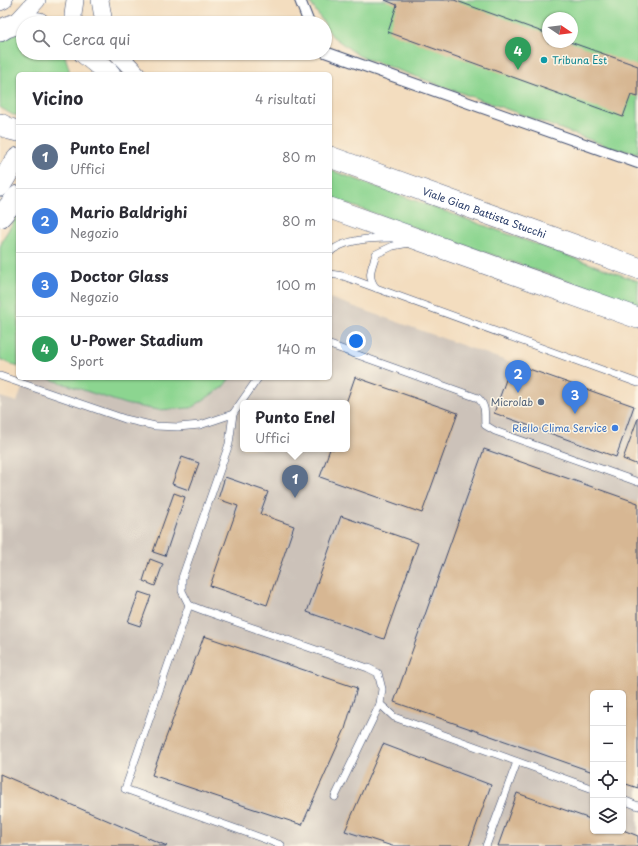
<!DOCTYPE html>
<html lang="it">
<head>
<meta charset="utf-8">
<style>
  body { margin:0; font-family:"Playpen Sans",sans-serif; background:#f7f7f7; color:#2b2b33 }
  .controls { position:absolute; right:12px; bottom:12px; display:grid; overflow:hidden; border-radius:6px; box-shadow:0 1px 3px #0004 }
  .controls button { width:36px; height:36px; display:grid; place-items:center; padding:0; border:0; border-bottom:1px solid #e1e1e2; background:#fff; color:#2b2b33; font:20px sans-serif }
  .compass { position:absolute; left:542px; top:12px; width:36px; height:36px; border-radius:50%; background:#fff; box-shadow:0 1px 3px #0004; rotate:103deg }
  .you { position:absolute; left:356px; top:341px; width:14px; height:14px; margin:-10px; border:3px solid #fff; border-radius:50%; background:#1a73e8; box-shadow:0 0 0 6px #1a73e833 }
  .badge { display:grid; place-items:center; width:26px; height:26px; border-radius:50%; background:#0b8043; color:#fff; font-size:13px; font-weight:700 }
  .pin { position:absolute; translate:-50% -33px; filter:drop-shadow(0 1px 2px #0008) }
  .pin::after { content:''; position:absolute; top:21px; width:14px; height:12px; background:inherit; clip-path:polygon(0 0,100% 0,50% 100%) }
  .popup { position:absolute; left:240px; top:400px; width:110px; height:52px; box-sizing:border-box; display:grid; place-content:center; border-radius:6px; background:#fff; filter:drop-shadow(0 1px 3px #0005); font-size:13px; white-space:nowrap; color:#7c7c81 }
  .popup b { font-size:15px; color:#2b2b33 }
  .popup::after { content:''; position:absolute; left:50%; top:100%; margin-left:-8px; border:8px solid transparent; border-top-color:#fff }
  .list { margin:0; padding:0; list-style:none }
  h2 { display:flex; justify-content:space-between; align-items:center; height:52px; margin:0; padding:0 16px; font-size:17px }
  h2 small { font-size:13px; font-weight:400; color:#7c7c81 }
  .list li { display:grid; grid-template-columns:26px 1fr auto; gap:12px; align-items:center; box-sizing:border-box; height:64px; padding:0 16px; border-top:1px solid #e1e1e2 }
  .list b { display:block; font-size:15px; white-space:nowrap }
  .list p { margin:0; font-size:13px; white-space:nowrap; color:#7c7c81 }
  .list em { font-size:13px; font-style:normal; color:#7c7c81 }
  .icon { flex:none; width:22px; height:22px; fill:none; stroke:currentColor; stroke-width:2; stroke-linecap:round; stroke-linejoin:round }
  .map { position:relative; flex:none; width:638px; height:846px; overflow:hidden }
  .search { position:absolute; background:#fff; box-shadow:0 1px 3px #0004; left:16px; top:16px; width:316px; height:44px; display:flex; align-items:center; gap:10px; box-sizing:border-box; padding:0 14px; border-radius:22px; color:#7c7c81; font-size:15px }
  .panel { position:absolute; background:#fff; box-shadow:0 1px 3px #0004; left:16px; top:72px; width:316px; height:308px; border-radius:6px }
  .map>svg:first-child { display:block }
  .industrial { fill:#ccc2b9; fill-rule:evenodd }
  .green { fill:#8cd590; stroke:#548277; fill-rule:evenodd }
  .building { fill:#d7b793 }
  .lines { fill:none; stroke-linecap:round; stroke-linejoin:round }
  .service-casing { stroke:#3b496d; stroke-width:8 }
  .pedestrian-casing { stroke:#3b496d; stroke-width:12 }
  .tertiary-casing { stroke:#3b496d; stroke-width:18 }
  .primary-casing { stroke:#3b496d; stroke-width:22 }
  .service { stroke:#fff; stroke-width:7 }
  .pedestrian { stroke:#fff; stroke-width:10 }
  .tertiary { stroke:#fff; stroke-width:17 }
  .primary { stroke:#fff; stroke-width:21 }
  .culture-dot { fill:#0f9aa8; stroke:#fcf5e5; stroke-width:1.5 }
  .service-dot { fill:#5c6f8a; stroke:#fcf5e5; stroke-width:1.5 }
  .shop-dot { fill:#3f7fe0; stroke:#fcf5e5; stroke-width:1.5 }
  .labels { text-anchor:middle; stroke-width:3; stroke-linejoin:round; paint-order:stroke }
  .culture-label { font-size:10px; fill:#0d838f; stroke:#fcf5e5; text-anchor:start }
  .street-label { font-size:10px; fill:#1b2f5e; stroke:#fcf5e5 }
  .service-label { font-size:10px; fill:#4e5e75; stroke:#fcf5e5; text-anchor:end }
  .shop-label { font-size:10px; fill:#366cbe; stroke:#fcf5e5; text-anchor:end }
</style>
</head>
<body>
<div class="map">
<svg width="638" height="846" viewBox="0 0 638 846">
  <rect width="100%" height="100%" fill="#fcf5e5"/>
  <filter id="ink" filterUnits="userSpaceOnUse"><feTurbulence type="fractalNoise" baseFrequency=".025" numOctaves="2"/><feDisplacementMap in="SourceGraphic" scale="8" xChannelSelector="R" yChannelSelector="G"/><feConvolveMatrix kernelMatrix="1 2 1 2 8 2 1 2 1" color-interpolation-filters="sRGB"/></filter>
  <filter id="wash" filterUnits="userSpaceOnUse"><feTurbulence type="fractalNoise" baseFrequency=".012" numOctaves="4" result="noise"/><feDisplacementMap in="SourceGraphic" scale="16" xChannelSelector="R" yChannelSelector="G"/><feGaussianBlur stdDeviation="0.9" result="paint"/><feColorMatrix in="noise" values="0 0 0 0 0 0 0 0 0 0 0 0 0 0 0 0 0 1.4 0 .05"/><feComposite in="paint" operator="in"/></filter>
  <g filter="url(#wash)">
    <rect width="100%" height="100%" fill="#f3ddbf"/>
    <!-- industrial -->
    <path class="industrial" d="M330,298L512,363L494,414L616,457L634,406L638,408V417L623,459L638,465V846H0V397L17,402L25,378H47L125,404L158,410L191,408L223,387L230,378H330ZM243,403H347V449H243ZM593,693H623V831H593Z"/>
    <!-- green -->
    <g class="green">
      <path d="M310,0H638V153L612,148L512,111L478,99L359,56L332,36L325,25V23H324L311,4ZM548,18H572V42H548Z"/>
      <polygon points="23,32 23,53 64,53 69,69 69,74 18,74 18,115 13,115 1,108 0,107 0,42 2,40 16,33"/>
      <polygon points="330,170 638,281 638,306 330,198"/>
      <polygon points="18,215 18,367 0,359 0,247 4,237"/>
      <polygon points="47,378 230,378 223,387 191,408 158,410 125,404"/>
    </g>
    <g id="blocks">
      <!-- building -->
      <g class="building">
        <polygon points="385,0 454,0 548,34 548,42 570,42 638,66 638,97 631,95 623,117 388,32 397,5"/>
        <polygon points="512,363 634,406 616,457 494,413"/>
        <polygon points="355,377 458,413 422,513 320,477 330,449 347,449 347,403 346,403"/>
        <polygon points="638,418 638,465 623,459"/>
        <polygon points="484,449 638,503 638,788 623,783 623,693 593,693 593,772 394,702"/>
        <polygon points="182,457 199,463 189,490 172,484"/>
        <polygon points="225,477 268,492 260,514 294,526 267,605 210,586 238,506 218,499"/>
        <polygon points="174,493 185,497 165,556 153,552"/>
        <polygon points="341,516 418,543 384,639 307,612"/>
        <polygon points="150,559 163,564 155,586 143,581"/>
        <polygon points="139,592 151,596 140,626 128,622"/>
        <polygon points="204,636 357,688 345,729 302,825 152,775"/>
        <polygon points="383,744 491,785 469,846 392,846 345,831"/>
        <polygon points="0,774 167,846 0,846"/>
        <polygon points="517,793 593,820 593,831 623,830 638,836 638,846 498,846"/>
      </g>
    </g>
  </g>
  <g filter="url(#ink)">
    <use href="#blocks" fill-opacity="0" stroke="#3b496d" stroke-width="1"/>
    <g class="lines">
      <defs>
        <g id="service">
          <path d="M330,252C344,239 372,238 391,238"/>
          <polyline points="330,274 343,276 638,383"/>
          <path d="M376,288C366,276 372,268 376,254L393,246L409,243"/>
          <path d="M330,345L478,398C487,407 484,414 485,425L495,431L638,482"/>
          <polyline points="0,376 125,419 155,426 178,427 200,425 233,414 258,378"/>
          <polyline points="233,414 229,444 182,578 182,591 189,605 202,610 368,668 378,673 382,689 380,704 394,717 593,789"/>
          <polyline points="189,605 125,789 281,845"/>
          <polyline points="335,797 380,704"/>
          <polyline points="623,800 638,806"/>
          <polyline points="486,846 517,762"/>
        </g>
        <g id="pedestrian">
          <polyline points="300,0 309,23"/>
          <polyline points="325,52 638,163"/>
        </g>
        <g id="tertiary">
          <polyline points="100,0 104,23"/>
          <polyline points="0,2 4,0"/>
          <polyline points="74,23 73,15 75,0"/>
          <polyline points="15,24 37,0"/>
          <polyline points="117,53 137,74"/>
        </g>
        <g id="primary">
          <path d="M0,31C12,23 25,21 39,23"/>
          <polyline points="84,53 110,74"/>
          <polyline points="0,124 10,129 18,131"/>
          <path id="s1" d="M330,157L638,268"/>
          <polyline points="0,186 13,164 18,158"/>
          <polyline points="330,208 638,318"/>
          <polyline points="0,217 18,196"/>
        </g>
      </defs>
      <!-- service casing -->
      <use href="#service" class="service-casing"/>
      <!-- pedestrian casing -->
      <use href="#pedestrian" class="pedestrian-casing"/>
      <!-- tertiary casing -->
      <use href="#tertiary" class="tertiary-casing"/>
      <!-- primary casing -->
      <use href="#primary" class="primary-casing"/>
      <!-- service -->
      <use href="#service" class="service"/>
      <!-- pedestrian -->
      <use href="#pedestrian" class="pedestrian"/>
      <!-- tertiary -->
      <use href="#tertiary" class="tertiary"/>
      <!-- primary -->
      <use href="#primary" class="primary"/>
    </g>
  </g>
  <!-- markers -->
  <circle class="culture-dot" cx="544" cy="60" r="4"/>
  <circle class="service-dot" cx="541" cy="402" r="4"/>
  <circle class="shop-dot" cx="615" cy="428" r="4"/>
  <g class="labels">
    <!-- culture labels -->
    <g class="culture-label">
      <text x="552" y="64">Tribuna Est</text>
    </g>
    <!-- street labels -->
    <g class="street-label">
      <text dy="4" stroke="none"><textPath href="#s1" startOffset="164">Viale Gian Battista Stucchi</textPath></text>
    </g>
    <!-- service labels -->
    <g class="service-label">
      <text x="533" y="406">Microlab</text>
    </g>
    <!-- shop labels -->
    <g class="shop-label">
      <text x="607" y="432">Riello Clima Service</text>
    </g>
  </g>
</svg>
<div class="controls">
<button>+</button>
<button>−</button>
<button><svg class="icon" aria-label="locate" viewBox="0 0 24 24"><circle cx="12" cy="12" r="6"/><path d="M12 2v4M12 18v4M2 12h4M18 12h4"/></svg></button>
<button><svg class="icon" aria-label="layers" viewBox="0 0 24 24"><path d="M12 4l9 5-9 5-9-5zM3 14l9 5 9-5"/></svg></button>
</div>
<svg class="compass" viewBox="-18 -18 36 36"><path d="M0-13l5 13h-10z" fill="#e53935"/><path d="M0 13l5-13h-10z" fill="#7c7c81"/></svg>
<div class="you"></div>
<div class="pin badge" style="left:295px;top:498px;background:#5c6f8a">1</div>
<div class="popup"><b>Punto Enel</b>Uffici</div>
<div class="pin badge" style="left:518px;top:393px;background:#3f7fe0">2</div>
<div class="pin badge" style="left:575px;top:414px;background:#3f7fe0">3</div>
<div class="pin badge" style="left:518px;top:70px;background:#2e9e5b">4</div>
<div class="search"><svg class="icon" aria-label="search" viewBox="0 0 24 24"><circle cx="10" cy="10" r="6"/><path d="M15 15l6 6"/></svg>Cerca qui</div>
<section class="panel">
<h2>Vicino<small>4 risultati</small></h2>
<ul class="list">
<li><span class="badge" style="background:#5c6f8a">1</span><div><b>Punto Enel</b><p>Uffici</p></div><em>80 m</em></li>
<li><span class="badge" style="background:#3f7fe0">2</span><div><b>Mario Baldrighi</b><p>Negozio</p></div><em>80 m</em></li>
<li><span class="badge" style="background:#3f7fe0">3</span><div><b>Doctor Glass</b><p>Negozio</p></div><em>100 m</em></li>
<li><span class="badge" style="background:#2e9e5b">4</span><div><b>U-Power Stadium</b><p>Sport</p></div><em>140 m</em></li>
</ul>
</section>
</div>
</body>
</html>
